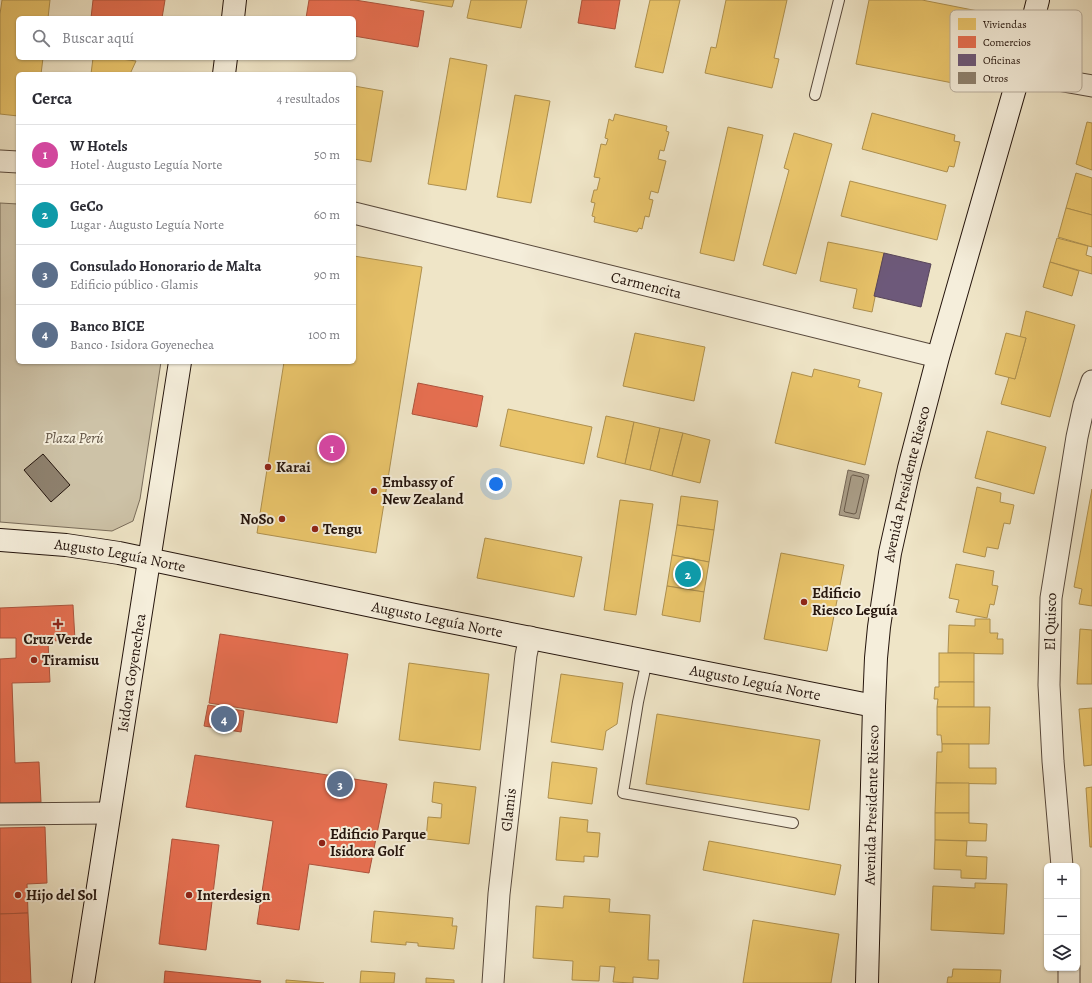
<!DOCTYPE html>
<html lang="es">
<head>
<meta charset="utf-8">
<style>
  body { margin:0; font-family:Alegreya,serif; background:#f7f7f7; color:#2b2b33 }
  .controls { position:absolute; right:12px; bottom:12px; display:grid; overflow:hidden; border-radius:6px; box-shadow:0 1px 3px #0004 }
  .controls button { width:36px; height:36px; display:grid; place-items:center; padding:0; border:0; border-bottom:1px solid #e1e1e2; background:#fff; color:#2b2b33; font:20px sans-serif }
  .you { position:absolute; left:496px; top:484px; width:14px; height:14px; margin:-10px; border:3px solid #fff; border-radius:50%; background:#1a73e8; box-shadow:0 0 0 6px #1a73e833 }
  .badge { display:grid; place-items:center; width:26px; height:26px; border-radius:50%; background:#b45309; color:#fff; font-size:13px; font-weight:700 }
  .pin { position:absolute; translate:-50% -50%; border:2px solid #fff; box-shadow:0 1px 4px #0006 }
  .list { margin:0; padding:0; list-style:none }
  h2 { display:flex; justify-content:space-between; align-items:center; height:52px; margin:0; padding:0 16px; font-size:17px }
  h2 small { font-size:13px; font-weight:400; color:#7c7c81 }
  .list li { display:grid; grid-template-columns:26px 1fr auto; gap:12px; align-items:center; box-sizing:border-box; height:60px; padding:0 16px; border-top:1px solid #e1e1e2 }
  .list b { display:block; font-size:15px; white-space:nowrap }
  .list p { margin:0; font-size:13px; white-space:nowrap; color:#7c7c81 }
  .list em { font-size:13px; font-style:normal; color:#7c7c81 }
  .icon { flex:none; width:22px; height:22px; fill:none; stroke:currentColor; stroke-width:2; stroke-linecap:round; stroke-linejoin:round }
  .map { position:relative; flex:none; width:1092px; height:983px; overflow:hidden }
  .search { position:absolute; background:#fff; box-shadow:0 1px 3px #0004; left:16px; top:16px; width:340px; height:44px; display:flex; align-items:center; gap:10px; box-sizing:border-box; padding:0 14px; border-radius:6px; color:#7c7c81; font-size:15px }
  .panel { position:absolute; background:#fff; box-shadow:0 1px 3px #0004; left:16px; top:72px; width:340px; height:292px; border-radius:6px }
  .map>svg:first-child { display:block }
  .green { fill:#cdc2a7; stroke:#796c5a }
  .water { fill:#aa9e88; stroke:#756757 }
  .homes { fill:#e9c46a; stroke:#ae904e }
  .shops { fill:#e76f51; stroke:#ad543d }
  .offices { fill:#6d597a; stroke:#574559 }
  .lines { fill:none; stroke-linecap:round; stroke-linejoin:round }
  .shore { stroke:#685a4a; stroke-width:1 }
  .building { fill:#8e816e; stroke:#25150d }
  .lane-casing { stroke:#58493c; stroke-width:12 }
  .street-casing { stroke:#58493c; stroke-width:23 }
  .secondary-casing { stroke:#25150d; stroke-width:24 }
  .lane { stroke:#f5eedb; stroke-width:10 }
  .street { stroke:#f5eedb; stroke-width:21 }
  .secondary { stroke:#f5eedb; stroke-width:22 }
  .poi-dot { fill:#8f2418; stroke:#f5eedb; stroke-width:1.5 }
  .labels { text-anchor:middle; stroke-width:4; stroke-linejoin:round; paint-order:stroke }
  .street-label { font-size:15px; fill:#25150d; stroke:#f5eedb }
  .park-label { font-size:15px; font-style:italic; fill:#605243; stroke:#f5eedb }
  .poi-label { font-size:15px; font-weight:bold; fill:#25150d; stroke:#f5eedb; text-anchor:start }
  .key { fill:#f5eedb; stroke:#b7ad9d; stroke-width:1 }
  .key-label { font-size:11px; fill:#25150d }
</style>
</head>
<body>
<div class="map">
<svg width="1092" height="983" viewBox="0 0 1092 983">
  <rect width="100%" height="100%" fill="#efe5c7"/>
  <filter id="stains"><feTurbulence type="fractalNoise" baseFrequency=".005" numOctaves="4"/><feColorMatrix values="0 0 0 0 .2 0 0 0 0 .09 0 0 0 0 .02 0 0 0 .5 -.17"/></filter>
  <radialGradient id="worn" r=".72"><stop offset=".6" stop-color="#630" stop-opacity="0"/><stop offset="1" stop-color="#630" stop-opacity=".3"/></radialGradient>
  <!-- green -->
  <polygon class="green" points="0,203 18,204 18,362 161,362 140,499 133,521 112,531 0,522"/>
  <!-- water -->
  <polygon class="water" points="848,470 869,475 859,519 839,515"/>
  <!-- homes -->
  <g class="homes">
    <polygon points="2,0 50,0 48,18 18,18 18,58 43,58 41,74 18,74 18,116 0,114 0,14"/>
    <polygon points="410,0 454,0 452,7"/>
    <polygon points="471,0 527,0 521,28 467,18"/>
    <polygon points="650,0 680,0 663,73 635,67"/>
    <polygon points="726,0 787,0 774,58 779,59 772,88 705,73 711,47 716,48"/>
    <polygon points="869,0 922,0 988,13 973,87 856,64"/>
    <polygon points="93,58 114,58 136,61 130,74 91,74"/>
    <polygon points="450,58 487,65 466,190 428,184"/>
    <polygon points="354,86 383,91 371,162 354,159"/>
    <polygon points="515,95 550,101 531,203 497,197"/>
    <polygon points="872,113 955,135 954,141 960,142 954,167 949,166 947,172 862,149"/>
    <polygon points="615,114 667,126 666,131 669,132 664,151 660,150 658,159 666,161 658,193 651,191 649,199 653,200 649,217 645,216 642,229 639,228 637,232 594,222 595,217 592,216 595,203 591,202 594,190 597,190 600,178 594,177 601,144 606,145 608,139 605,138 609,119 613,121"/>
    <polygon points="1087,122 1092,123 1092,170 1076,164"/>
    <polygon points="728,127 763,135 734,261 700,253"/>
    <polygon points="794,133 832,144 796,274 763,265 789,170 784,168"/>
    <polygon points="1076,173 1092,178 1092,215 1066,208"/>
    <polygon points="850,181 946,205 937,240 841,216"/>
    <polygon points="1066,208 1092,215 1092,247 1058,237"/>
    <polygon points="1057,238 1088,246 1086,255 1092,257 1092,274 1050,262"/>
    <polygon points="828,242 884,253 872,312 853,308 857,289 820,281"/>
    <polygon points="354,256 422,267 376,553 257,533 284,362 354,362"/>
    <polygon points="1050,262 1079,271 1072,296 1043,287"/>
    <polygon points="1026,311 1075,325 1050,417 1001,404 1009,377 1015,379 1026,338 1020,337"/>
    <polygon points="635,333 705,347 694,401 623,386"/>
    <polygon points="1006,333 1026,338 1015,379 995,374"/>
    <polygon points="814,369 860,380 858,387 882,393 865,465 775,443 792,372 812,377"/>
    <polygon points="508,409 592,427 584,464 500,446"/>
    <polygon points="606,416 634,422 625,464 597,457"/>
    <polygon points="634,422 660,428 650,470 625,464"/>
    <polygon points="660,428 683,433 672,476 650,470"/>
    <polygon points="987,431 1046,447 1034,494 975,478"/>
    <polygon points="683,433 710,440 700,483 672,476"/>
    <polygon points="977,487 1001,493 1000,502 1014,505 1010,524 1004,523 998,549 987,547 985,557 963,552"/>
    <polygon points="1092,489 1092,606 1079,604 1082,589 1074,587"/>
    <polygon points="681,496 718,501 714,530 677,525"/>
    <polygon points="620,500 653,504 636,615 604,610"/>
    <polygon points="677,525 714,530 709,562 672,555"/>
    <polygon points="485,538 582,557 574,597 477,578"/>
    <polygon points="781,553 844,565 827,651 764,639"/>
    <polygon points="672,555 709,562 704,592 667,586"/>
    <polygon points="956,564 994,571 992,585 998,586 994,605 990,604 987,618 956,612 959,600 949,598"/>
    <polygon points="667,586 704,592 700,622 662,615"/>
    <polygon points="975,619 990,619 990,633 998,633 997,639 1003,639 1003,654 948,653 949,625 975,626"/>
    <polygon points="1080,629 1092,630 1092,684 1077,684"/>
    <rect x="939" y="653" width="35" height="29"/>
    <polygon points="409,663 489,674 480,750 399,740"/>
    <polygon points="561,674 623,683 617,724 606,731 603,750 551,742"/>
    <polygon points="939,682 974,682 974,707 937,707 938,699 934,699 935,687 939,687"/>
    <polygon points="937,707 990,707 989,744 942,744 941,735 937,735"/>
    <polygon points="1092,708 1092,765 1084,766 1079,709"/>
    <polygon points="657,714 820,740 809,810 646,784"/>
    <polygon points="942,744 969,744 969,768 996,768 996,784 936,783 937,752 942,752"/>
    <polygon points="552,762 597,768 592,804 548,798"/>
    <polygon points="434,782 476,787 469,844 426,839 428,817 441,818 442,804 432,802"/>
    <polygon points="936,783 969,783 969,813 935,813"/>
    <polygon points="1092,787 1092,847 1090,847 1086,788"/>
    <polygon points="935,813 969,813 969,823 987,824 986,841 935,840"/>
    <polygon points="560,817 588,820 587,832 600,833 598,857 584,856 584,862 556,860"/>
    <polygon points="935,840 967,841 966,856 987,857 986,879 961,878 961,870 934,869"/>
    <polygon points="709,841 841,865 835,895 703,870"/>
    <polygon points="975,883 1007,884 1004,934 931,930 933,886 975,888"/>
    <polygon points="564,896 610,899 609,912 650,915 648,960 659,960 658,979 633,977 633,983 613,982 615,967 600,966 599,981 572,980 573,961 533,958 536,906 563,908"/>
    <polygon points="374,911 453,918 452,926 457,926 454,949 418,946 418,943 406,942 406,945 371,942"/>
    <polygon points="753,920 839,934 831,983 743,983"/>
    <polygon points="953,969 1001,970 1000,983 947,983 948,977 952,977"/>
    <polygon points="361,971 395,973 394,983 360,983"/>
    <polygon points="426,978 454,980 454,983 426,983"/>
    <polygon points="286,980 324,983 286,983"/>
  </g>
  <!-- shops -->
  <g class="shops">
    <polygon points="93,0 165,0 162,18 91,18"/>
    <polygon points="309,0 355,0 424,11 418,47 354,36 354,18 306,18"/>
    <polygon points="582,0 620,0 615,29 578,23"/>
    <polygon points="418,383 483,396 477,427 412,414"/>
    <polygon points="73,605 75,640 48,641 50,682 12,683 15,763 39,762 41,802 0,803 0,659 16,658 16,638 0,638 0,608"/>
    <polygon points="220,634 348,654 337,723 209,703"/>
    <polygon points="208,705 244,711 241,732 204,726"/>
    <polygon points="195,755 387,784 369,873 309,864 299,930 257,924 273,821 186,807"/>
    <polygon points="45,827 47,883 27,884 28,913 0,914 0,828"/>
    <polygon points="172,839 219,845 206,950 159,944"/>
    <polygon points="28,913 31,983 0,983 0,914"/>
    <polygon points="165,971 261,981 260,983 164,983"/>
  </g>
  <!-- offices -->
  <polygon class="offices" points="884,253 931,264 921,307 874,296"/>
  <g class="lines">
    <!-- shore -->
    <polygon class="shore" points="853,475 862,477 864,479 856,513 854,514 845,512 844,511 851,477"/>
  </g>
  <!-- building -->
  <polygon class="building" points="43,454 70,485 51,502 24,470"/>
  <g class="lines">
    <defs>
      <g id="lane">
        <polyline points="815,95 839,0"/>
        <polyline points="647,660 638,702 623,793 793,823"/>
      </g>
      <g id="street">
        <polyline points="1020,71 1048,77 1052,79 1092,86"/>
        <polyline points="0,161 18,162"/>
        <path id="s1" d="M354,213L938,357"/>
        <polyline points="0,814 109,813"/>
        <path id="s2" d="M1062,866L1053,761L1049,685L1051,598L1077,437L1084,405L1092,381"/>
        <polyline points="1069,968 1069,983"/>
        <path id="s3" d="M493,983L499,894L526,655L530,637"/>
      </g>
      <g id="secondary">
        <polyline points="233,18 235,0"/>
        <polyline points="224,74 226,58"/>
        <path id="s4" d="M0,540L66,545L119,553L415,615L874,706"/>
        <path id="s5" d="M83,983L180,362"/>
        <path id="s6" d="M867,983L874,706L876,658L879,627L890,553L909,468L938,357L1020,71L1038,0"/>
      </g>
    </defs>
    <!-- lane casing -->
    <use href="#lane" class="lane-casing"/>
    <!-- street casing -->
    <use href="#street" class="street-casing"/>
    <!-- secondary casing -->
    <use href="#secondary" class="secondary-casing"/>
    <!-- lane -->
    <use href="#lane" class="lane"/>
    <!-- street -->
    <use href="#street" class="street"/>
    <!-- secondary -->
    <use href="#secondary" class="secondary"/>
  </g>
  <!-- markers -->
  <g class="poi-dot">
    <circle cx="268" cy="467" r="4"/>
    <circle cx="374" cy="491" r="4"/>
    <circle cx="282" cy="519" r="4"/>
    <circle cx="315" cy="529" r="4"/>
    <circle cx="804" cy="602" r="4"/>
    <path d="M56 618h4v4h4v4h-4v4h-4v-4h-4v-4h4z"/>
    <circle cx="34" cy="660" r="4"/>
    <circle cx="322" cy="843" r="4"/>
    <circle cx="18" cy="895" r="4"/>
    <circle cx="189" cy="895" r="4"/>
  </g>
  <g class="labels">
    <!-- street labels -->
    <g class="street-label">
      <text dy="5" stroke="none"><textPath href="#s1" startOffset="301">Carmencita</textPath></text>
      <text dy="5" stroke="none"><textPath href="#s6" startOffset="502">Avenida Presidente Riesco</textPath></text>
      <text dy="5" stroke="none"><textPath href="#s4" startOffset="121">Augusto Leguía Norte</textPath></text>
      <text dy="5" stroke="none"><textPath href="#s4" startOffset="445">Augusto Leguía Norte</textPath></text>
      <text dy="5" stroke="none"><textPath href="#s2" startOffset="245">El Quisco</textPath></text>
      <text dy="5" stroke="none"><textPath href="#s5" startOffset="314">Isidora Goyenechea</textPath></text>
      <text dy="5" stroke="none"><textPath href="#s4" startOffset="769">Augusto Leguía Norte</textPath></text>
      <text dy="5" stroke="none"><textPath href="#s6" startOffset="178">Avenida Presidente Riesco</textPath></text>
      <text dy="5" stroke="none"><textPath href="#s3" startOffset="174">Glamis</textPath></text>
    </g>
    <!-- park labels -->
    <g class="park-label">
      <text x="74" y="443">Plaza Perú</text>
    </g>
    <!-- poi labels -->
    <g class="poi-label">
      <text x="276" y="472">Karai</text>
      <text x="382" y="487">Embassy of<tspan x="382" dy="17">New Zealand</tspan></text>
      <text x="274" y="524" text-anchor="end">NoSo</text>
      <text x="323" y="534">Tengu</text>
      <text x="812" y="598">Edificio<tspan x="812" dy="17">Riesco Leguía</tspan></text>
      <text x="58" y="644" text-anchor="middle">Cruz Verde</text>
      <text x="42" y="665">Tiramisu</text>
      <text x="330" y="839">Edificio Parque<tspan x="330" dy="17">Isidora Golf</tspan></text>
      <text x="26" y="900">Hijo del Sol</text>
      <text x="197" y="900">Interdesign</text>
    </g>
  </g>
  <!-- legend -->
  <rect x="950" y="10" width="132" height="82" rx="6" class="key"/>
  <rect x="958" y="18" width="18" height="12" fill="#e9c46a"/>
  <rect x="958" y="36" width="18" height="12" fill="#e76f51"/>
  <rect x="958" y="54" width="18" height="12" fill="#6d597a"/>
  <rect x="958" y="72" width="18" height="12" fill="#8e816e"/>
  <g class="key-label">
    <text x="983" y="28">Viviendas</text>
    <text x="983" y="46">Comercios</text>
    <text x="983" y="64">Oficinas</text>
    <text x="983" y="82">Otros</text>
  </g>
  <rect width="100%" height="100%" filter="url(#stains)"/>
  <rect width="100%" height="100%" fill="url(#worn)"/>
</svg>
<div class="controls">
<button>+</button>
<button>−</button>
<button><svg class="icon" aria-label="layers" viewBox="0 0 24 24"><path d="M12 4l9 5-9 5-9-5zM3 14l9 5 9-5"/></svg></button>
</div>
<div class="you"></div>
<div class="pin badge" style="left:332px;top:448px;background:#d1479c">1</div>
<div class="pin badge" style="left:688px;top:574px;background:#0f9aa8">2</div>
<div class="pin badge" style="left:340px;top:784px;background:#5c6f8a">3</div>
<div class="pin badge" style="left:224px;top:719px;background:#5c6f8a">4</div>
<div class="search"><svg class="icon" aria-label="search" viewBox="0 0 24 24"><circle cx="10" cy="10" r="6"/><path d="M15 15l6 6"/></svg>Buscar aquí</div>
<section class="panel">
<h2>Cerca<small>4 resultados</small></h2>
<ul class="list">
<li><span class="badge" style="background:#d1479c">1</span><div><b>W Hotels</b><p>Hotel · Augusto Leguía Norte</p></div><em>50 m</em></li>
<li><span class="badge" style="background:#0f9aa8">2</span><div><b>GeCo</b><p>Lugar · Augusto Leguía Norte</p></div><em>60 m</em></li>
<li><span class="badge" style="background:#5c6f8a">3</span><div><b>Consulado Honorario de Malta</b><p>Edificio público · Glamis</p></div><em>90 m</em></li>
<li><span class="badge" style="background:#5c6f8a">4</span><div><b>Banco BICE</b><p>Banco · Isidora Goyenechea</p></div><em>100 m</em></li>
</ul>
</section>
</div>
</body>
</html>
